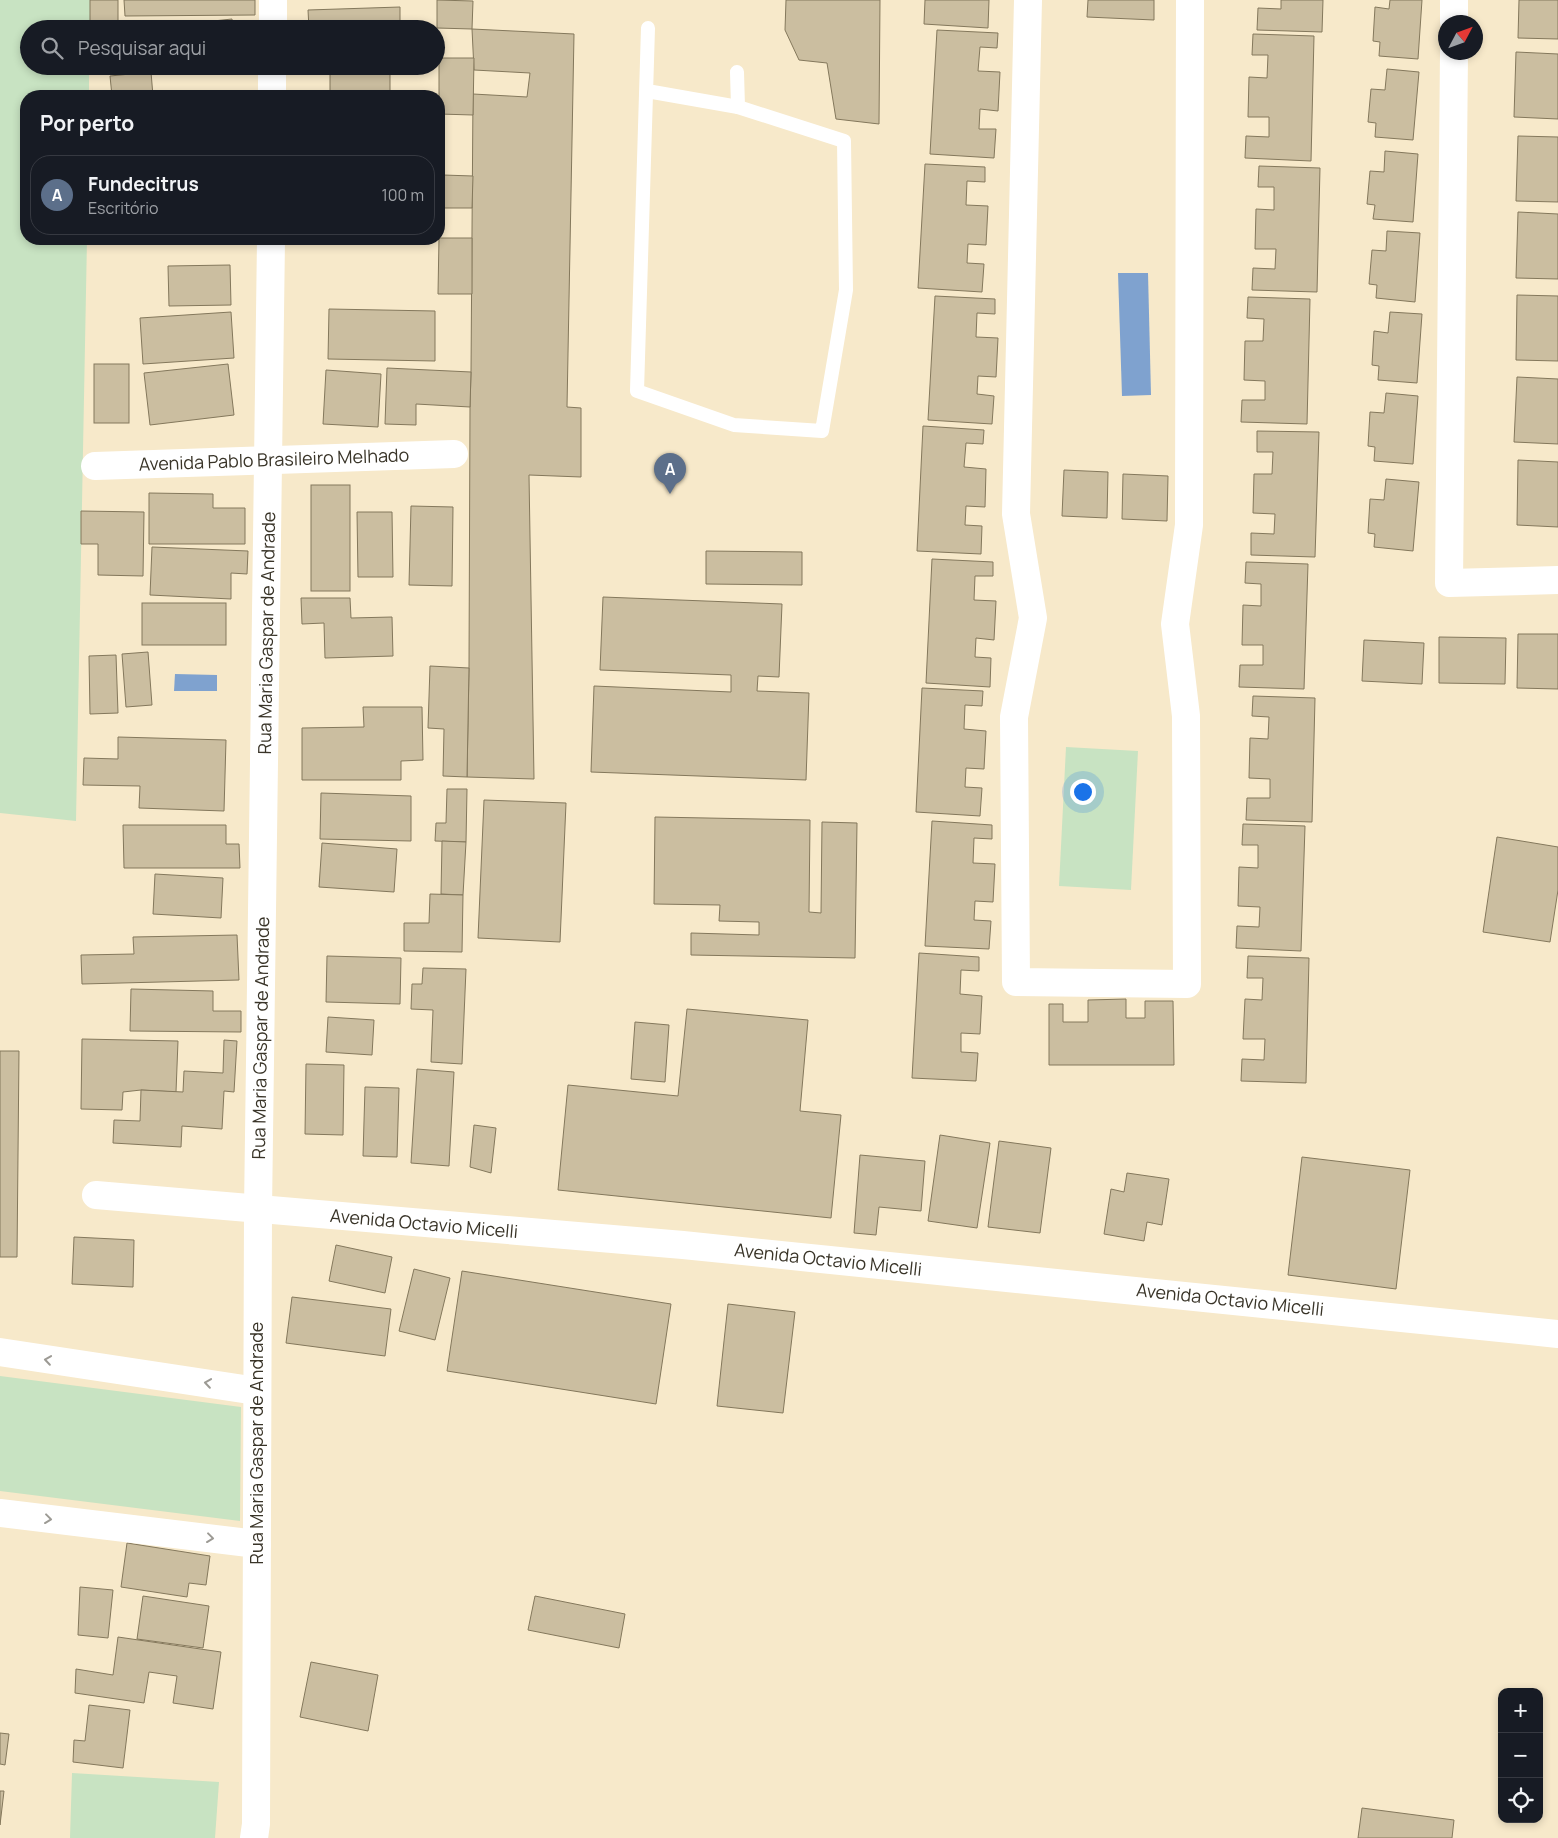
<!DOCTYPE html>
<html lang="pt">
<head>
<meta charset="utf-8">
<style>
  body { margin:0; font-family:Manrope,sans-serif; background:#20242c; color:#f1f3f6 }
  .controls { position:absolute; right:15px; bottom:15px; display:grid; overflow:hidden; border-radius:10px; box-shadow:0 2px 8px #0003 }
  .controls button { width:45px; height:45px; display:grid; place-items:center; padding:0; border:0; border-bottom:1px solid #363941; background:#171b24; color:#f1f3f6; font:25px sans-serif }
  .compass { position:absolute; left:1438px; top:15px; width:45px; height:45px; border-radius:50%; background:#171b24; box-shadow:0 2px 8px #0003; rotate:49deg }
  .you { position:absolute; left:1082px; top:791px; width:18px; height:18px; margin:-12px; border:4px solid #fff; border-radius:50%; background:#1a73e8; box-shadow:0 0 0 8px #1a73e833 }
  .badge { display:grid; place-items:center; width:32px; height:32px; border-radius:50%; background:#9bb7af; color:#fff; font-size:16px; font-weight:700 }
  .pin { position:absolute; translate:-50% -41px; filter:drop-shadow(0 1px 2px #0008) }
  .pin::after { content:''; position:absolute; top:26px; width:18px; height:15px; background:inherit; clip-path:polygon(0 0,100% 0,50% 100%) }
  .list { margin:0; padding:0; list-style:none }
  h2 { display:flex; justify-content:space-between; align-items:center; height:65px; margin:0; padding:0 20px; font-size:21px }
  h2 small { font-size:16px; font-weight:400; color:#9ea1a6 }
  .list li { display:grid; grid-template-columns:32px 1fr auto; gap:15px; align-items:center; box-sizing:border-box; height:80px; margin:0 10px 10px; padding:0 10px; border:1px solid #363941; border-radius:20px }
  .list b { display:block; font-size:19px; white-space:nowrap }
  .list p { margin:0; font-size:16px; white-space:nowrap; color:#9ea1a6 }
  .list em { font-size:16px; font-style:normal; color:#9ea1a6 }
  .icon { flex:none; width:28px; height:28px; fill:none; stroke:currentColor; stroke-width:2; stroke-linecap:round; stroke-linejoin:round }
  .map { position:relative; flex:none; width:1558px; height:1838px; overflow:hidden }
  .search { position:absolute; background:#171b24; box-shadow:0 2px 8px #0003; left:20px; top:20px; width:425px; height:55px; display:flex; align-items:center; gap:12px; box-sizing:border-box; padding:0 18px; border-radius:28px; color:#9ea1a6; font-size:19px }
  .panel { position:absolute; background:#171b24; box-shadow:0 2px 8px #0003; left:20px; top:90px; width:425px; height:155px; border-radius:20px }
  .map>svg:first-child { display:block }
  .green { fill:#c8e3c2 }
  .water { fill:#7fa2cf }
  .building { fill:#cbbea0; stroke:#84785c }
  .lines { fill:none; stroke-linecap:round; stroke-linejoin:round }
  .service { stroke:#fff; stroke-width:14 }
  .minor { stroke:#fff; stroke-width:28 }
  .oneway { stroke:#9c9a94 }
  .labels { text-anchor:middle; stroke-width:5; stroke-linejoin:round; paint-order:stroke }
  .street-label { font-size:18px; fill:#393428; stroke:#fff }
</style>
</head>
<body>
<div class="map">
<svg width="1558" height="1838" viewBox="0 0 1558 1838">
  <rect width="100%" height="100%" fill="#f7e9ca"/>
  <!-- green -->
  <g class="green">
    <polygon points="0,0 90,0 90,29 29,29 29,66 89,66 89,96 26,96 26,239 87,239 76,821 0,813"/>
    <polygon points="1066,747 1138,751 1131,890 1059,886"/>
    <polygon points="0,1376 241,1407 240,1521 0,1491"/>
    <polygon points="72,1773 219,1782 215,1838 70,1838"/>
  </g>
  <!-- water -->
  <g class="water">
    <polygon points="1118,273 1148,273 1151,395 1122,396"/>
    <polygon points="175,674 217,675 217,691 174,691"/>
  </g>
  <!-- building -->
  <g class="building">
    <rect x="90" y="0" width="28" height="26"/>
    <polygon points="124,0 255,0 255,15 125,16"/>
    <polygon points="437,0 473,1 472,29 437,28"/>
    <polygon points="786,0 880,0 879,124 836,119 827,63 799,60 785,30"/>
    <polygon points="925,0 989,0 988,28 924,24"/>
    <polygon points="1088,0 1154,0 1154,20 1087,17"/>
    <polygon points="1281,0 1323,0 1322,32 1257,30 1258,8 1281,9"/>
    <polygon points="1390,0 1422,0 1418,59 1379,56 1380,42 1373,41 1375,7 1389,9"/>
    <polygon points="1519,0 1558,0 1558,39 1518,38"/>
    <polygon points="400,7 400,29 309,29 308,10"/>
    <polygon points="232,19 233,29 177,29 176,25"/>
    <polygon points="472,29 574,34 567,407 581,408 581,477 529,475 534,779 467,777 469,668 470,407 471,372 473,94 527,97 530,73 474,70"/>
    <polygon points="937,30 998,33 997,48 980,47 978,71 1000,72 998,111 980,109 979,129 996,129 994,158 930,154"/>
    <polygon points="1253,34 1314,36 1311,161 1245,158 1246,136 1269,137 1269,117 1248,117 1249,77 1267,78 1268,55 1252,55"/>
    <polygon points="1516,52 1558,54 1558,119 1514,117"/>
    <polygon points="439,58 474,58 473,115 439,114"/>
    <polygon points="181,66 209,66 182,69"/>
    <polygon points="1387,69 1419,72 1413,140 1375,137 1376,123 1368,122 1371,89 1385,90"/>
    <polygon points="151,72 153,96 112,96 110,76"/>
    <rect x="330" y="72" width="60" height="24"/>
    <polygon points="1518,136 1558,137 1558,202 1516,201"/>
    <polygon points="1385,151 1418,154 1413,222 1373,219 1375,205 1367,204 1370,171 1384,172"/>
    <polygon points="925,164 985,167 985,182 967,181 966,205 988,206 986,245 968,244 967,263 984,264 982,292 918,288"/>
    <polygon points="1259,166 1320,168 1317,292 1252,290 1253,268 1275,269 1276,249 1255,249 1256,209 1274,210 1274,187 1258,187"/>
    <polygon points="443,175 473,176 472,208 443,208"/>
    <polygon points="1518,212 1558,214 1558,279 1516,278"/>
    <polygon points="1387,231 1420,233 1415,302 1376,298 1377,285 1369,284 1372,250 1386,251"/>
    <polygon points="439,238 472,238 472,294 438,294"/>
    <rect x="189" y="239" width="42" height="2"/>
    <polygon points="331,239 397,239 397,242 331,243"/>
    <polygon points="230,265 231,305 169,306 168,266"/>
    <polygon points="1517,295 1558,296 1558,361 1516,360"/>
    <polygon points="935,296 995,299 995,314 977,313 976,337 998,338 996,377 978,376 977,394 994,396 992,424 928,420"/>
    <polygon points="1248,297 1310,299 1307,424 1241,422 1242,400 1265,400 1265,381 1244,380 1245,341 1263,341 1264,319 1247,318"/>
    <polygon points="329,309 435,311 435,361 328,359"/>
    <polygon points="231,312 234,358 143,364 140,318"/>
    <polygon points="1390,312 1422,314 1417,383 1378,380 1379,366 1372,365 1374,331 1388,333"/>
    <rect x="94" y="364" width="35" height="59"/>
    <polygon points="228,364 234,415 150,425 144,373"/>
    <polygon points="387,368 471,372 470,407 416,404 416,425 385,424"/>
    <polygon points="326,370 381,374 378,427 323,424"/>
    <polygon points="1517,377 1558,379 1558,444 1514,442"/>
    <polygon points="1386,393 1418,396 1413,464 1374,461 1375,447 1368,446 1370,412 1384,413"/>
    <polygon points="923,426 984,430 983,444 966,443 964,467 986,469 985,507 966,506 965,525 982,526 981,554 917,551"/>
    <polygon points="1257,431 1319,432 1315,557 1251,555 1251,533 1274,534 1275,514 1253,513 1254,474 1272,474 1273,452 1257,452"/>
    <polygon points="1518,460 1558,462 1558,527 1517,525"/>
    <polygon points="1064,470 1108,472 1107,518 1062,516"/>
    <polygon points="1123,474 1168,476 1167,521 1122,519"/>
    <polygon points="1386,479 1419,482 1413,551 1374,547 1375,534 1368,533 1370,499 1384,500"/>
    <rect x="311" y="485" width="39" height="106"/>
    <polygon points="149,493 213,494 213,508 245,508 245,544 149,544"/>
    <polygon points="411,506 453,507 452,586 409,585"/>
    <polygon points="81,511 144,512 143,576 98,575 98,544 81,544"/>
    <polygon points="357,512 392,512 393,577 358,577"/>
    <polygon points="152,547 248,551 247,574 231,573 231,599 150,595"/>
    <polygon points="706,551 802,552 802,585 706,584"/>
    <polygon points="932,559 993,562 993,576 975,576 974,600 996,601 994,640 976,638 975,657 991,658 990,687 926,683"/>
    <polygon points="1246,562 1308,564 1304,689 1239,687 1240,665 1263,665 1263,645 1242,645 1243,605 1261,606 1261,584 1245,583"/>
    <polygon points="603,597 782,604 779,677 758,676 757,691 809,693 806,780 591,772 594,686 731,692 731,675 600,670"/>
    <polygon points="301,598 350,598 351,618 392,617 393,656 325,658 324,623 302,624"/>
    <rect x="142" y="603" width="84" height="42"/>
    <polygon points="1518,634 1558,634 1558,689 1517,688"/>
    <polygon points="1439,637 1506,638 1505,684 1439,683"/>
    <polygon points="1364,640 1424,643 1422,684 1362,681"/>
    <polygon points="148,652 152,705 126,707 122,654"/>
    <polygon points="116,655 118,713 90,714 89,656"/>
    <polygon points="430,666 469,668 467,777 443,776 444,729 428,728"/>
    <polygon points="922,688 983,691 982,706 965,705 964,729 986,731 984,769 966,768 965,787 982,788 980,816 916,812"/>
    <polygon points="1253,696 1315,698 1312,822 1246,820 1247,798 1270,798 1270,779 1249,778 1250,738 1268,739 1269,717 1252,716"/>
    <polygon points="363,707 422,707 423,760 401,761 401,780 302,780 302,728 364,727"/>
    <polygon points="118,737 226,740 224,811 139,808 140,786 83,785 84,758 118,759"/>
    <polygon points="447,789 467,789 466,842 435,841 436,823 446,823"/>
    <polygon points="321,793 411,796 411,841 320,839"/>
    <polygon points="484,800 566,803 560,942 478,938"/>
    <polygon points="655,817 810,820 809,912 821,913 822,822 857,823 855,958 691,955 691,933 759,935 759,922 719,921 720,905 654,904"/>
    <polygon points="932,821 992,825 992,839 974,838 973,863 995,864 993,902 975,901 974,920 991,921 989,949 925,946"/>
    <polygon points="1243,824 1305,826 1301,951 1236,948 1237,926 1259,927 1260,907 1238,906 1239,867 1258,868 1258,845 1242,845"/>
    <polygon points="123,825 226,825 226,844 239,844 240,868 124,868"/>
    <polygon points="1497,837 1558,847 1558,890 1550,942 1483,932"/>
    <polygon points="442,841 466,842 463,895 441,894"/>
    <polygon points="322,843 397,849 394,892 319,887"/>
    <polygon points="155,874 223,878 221,918 153,914"/>
    <polygon points="430,894 463,895 462,952 404,951 404,923 429,923"/>
    <polygon points="237,935 239,980 82,984 81,955 134,954 133,937"/>
    <polygon points="919,953 979,957 979,971 961,970 960,994 982,996 980,1034 961,1033 961,1052 978,1053 976,1081 912,1078"/>
    <polygon points="327,956 401,958 400,1004 326,1002"/>
    <polygon points="1248,956 1309,958 1306,1083 1241,1081 1242,1059 1264,1060 1265,1039 1243,1039 1245,999 1262,1000 1263,978 1247,978"/>
    <polygon points="423,968 466,969 462,1064 431,1062 433,1010 411,1009 412,984 422,984"/>
    <polygon points="131,989 213,991 213,1011 241,1011 241,1032 130,1031"/>
    <polygon points="1126,999 1126,1018 1145,1018 1145,1001 1173,1001 1174,1065 1049,1065 1049,1004 1063,1004 1063,1022 1088,1022 1088,1000"/>
    <polygon points="687,1009 808,1020 800,1111 841,1115 831,1218 558,1190 568,1085 678,1096"/>
    <polygon points="328,1017 374,1020 372,1055 326,1052"/>
    <polygon points="635,1022 669,1025 665,1082 631,1079"/>
    <polygon points="82,1039 178,1041 176,1092 141,1090 123,1092 122,1110 81,1109"/>
    <polygon points="224,1040 237,1041 234,1092 224,1091 222,1129 182,1126 181,1147 113,1143 114,1120 140,1121 141,1090 183,1092 184,1071 223,1073"/>
    <polygon points="0,1051 19,1051 17,1257 0,1257"/>
    <polygon points="306,1064 344,1065 343,1135 305,1134"/>
    <polygon points="417,1069 454,1072 449,1166 411,1163"/>
    <polygon points="365,1087 399,1088 397,1157 363,1156"/>
    <polygon points="474,1125 496,1128 491,1173 470,1167"/>
    <polygon points="940,1135 990,1143 977,1228 928,1221"/>
    <polygon points="999,1141 1051,1148 1040,1233 988,1227"/>
    <polygon points="860,1155 925,1161 921,1211 879,1207 876,1235 854,1233"/>
    <polygon points="1302,1157 1410,1170 1396,1289 1288,1275"/>
    <polygon points="1127,1173 1169,1179 1162,1225 1147,1222 1144,1241 1104,1234 1111,1189 1124,1192"/>
    <polygon points="74,1237 134,1240 133,1287 72,1284"/>
    <polygon points="336,1245 392,1257 385,1293 329,1281"/>
    <polygon points="414,1269 450,1278 435,1340 399,1331"/>
    <polygon points="462,1271 671,1304 656,1404 447,1371"/>
    <polygon points="292,1297 391,1309 385,1356 286,1343"/>
    <polygon points="728,1304 795,1312 783,1413 717,1406"/>
    <polygon points="127,1543 210,1556 206,1585 189,1583 187,1597 121,1587"/>
    <polygon points="80,1587 113,1590 108,1638 78,1635"/>
    <polygon points="143,1596 209,1606 203,1648 137,1639"/>
    <polygon points="535,1596 625,1614 619,1648 528,1630"/>
    <polygon points="118,1637 221,1652 213,1709 173,1703 177,1676 149,1672 144,1703 75,1693 76,1669 113,1675"/>
    <polygon points="311,1662 378,1675 368,1731 300,1717"/>
    <polygon points="89,1705 130,1710 123,1768 73,1762 74,1740 85,1741"/>
    <polygon points="0,1733 9,1734 5,1765 0,1764"/>
    <polygon points="0,1791 4,1791 0,1825"/>
    <polygon points="1362,1808 1454,1820 1452,1838 1358,1838"/>
  </g>
  <g class="lines">
    <!-- service -->
    <g class="service">
      <polyline points="737,72 738,107"/>
      <polyline points="647,91 738,107 844,141 846,290 822,431 734,425 637,391 648,28"/>
    </g>
    <!-- minor -->
    <g class="minor">
      <polyline points="1028,0 1016,514 1033,618 1014,717 1016,982 1187,984 1186,716 1175,624 1189,525 1190,0"/>
      <polyline points="1454,22 1454,0"/>
      <polyline points="273,29 273,0"/>
      <polyline points="1454,52 1449,583 1558,580"/>
      <polyline points="272,96 272,66"/>
      <polyline points="95,466 454,454"/>
      <polyline points="96,1195 683,1245 1558,1334"/>
      <polyline points="0,1352 256,1391"/>
      <polyline points="0,1513 257,1544"/>
      <polyline points="254,1838 256,1824 258,1210 271,239"/>
    </g>
  </g>
  <!-- one-way arrows -->
  <defs><path id="oneway-chevron" d="M-2-3.5L2.5 0L-2 3.5" fill="none" stroke-width="1.6" stroke-linecap="round" stroke-linejoin="round" transform="scale(1.25)"/></defs>
  <g class="oneway">
    <use href="#oneway-chevron" transform="translate(48 1360) rotate(-172)"/>
    <use href="#oneway-chevron" transform="translate(208 1383) rotate(-172)"/>
    <use href="#oneway-chevron" transform="translate(48 1519) rotate(7)"/>
    <use href="#oneway-chevron" transform="translate(210 1538) rotate(7)"/>
  </g>
  <g class="labels">
    <!-- street labels -->
    <g class="street-label">
      <text transform="translate(274 460) rotate(-2)" y="6">Avenida Pablo Brasileiro Melhado</text>
      <text transform="translate(267 633) rotate(-89)" y="6">Rua Maria Gaspar de Andrade</text>
      <text transform="translate(261 1038) rotate(-89)" y="6">Rua Maria Gaspar de Andrade</text>
      <text transform="translate(424 1224) rotate(5)" y="6">Avenida Octavio Micelli</text>
      <text transform="translate(828 1260) rotate(6)" y="6">Avenida Octavio Micelli</text>
      <text transform="translate(1230 1300) rotate(6)" y="6">Avenida Octavio Micelli</text>
      <text transform="translate(257 1443) rotate(-90)" y="6">Rua Maria Gaspar de Andrade</text>
    </g>
  </g>
</svg>
<div class="controls">
<button>+</button>
<button>−</button>
<button><svg class="icon" aria-label="locate" viewBox="0 0 24 24"><circle cx="12" cy="12" r="6"/><path d="M12 2v4M12 18v4M2 12h4M18 12h4"/></svg></button>
</div>
<svg class="compass" viewBox="-18 -18 36 36"><path d="M0-13l5 13h-10z" fill="#e53935"/><path d="M0 13l5-13h-10z" fill="#9ea1a6"/></svg>
<div class="you"></div>
<div class="pin badge" style="left:670px;top:494px;background:#5c6f8a">A</div>
<div class="search"><svg class="icon" aria-label="search" viewBox="0 0 24 24"><circle cx="10" cy="10" r="6"/><path d="M15 15l6 6"/></svg>Pesquisar aqui</div>
<section class="panel">
<h2>Por perto<small></small></h2>
<ul class="list">
<li><span class="badge" style="background:#5c6f8a">A</span><div><b>Fundecitrus</b><p>Escritório</p></div><em>100 m</em></li>
</ul>
</section>
</div>
</body>
</html>
